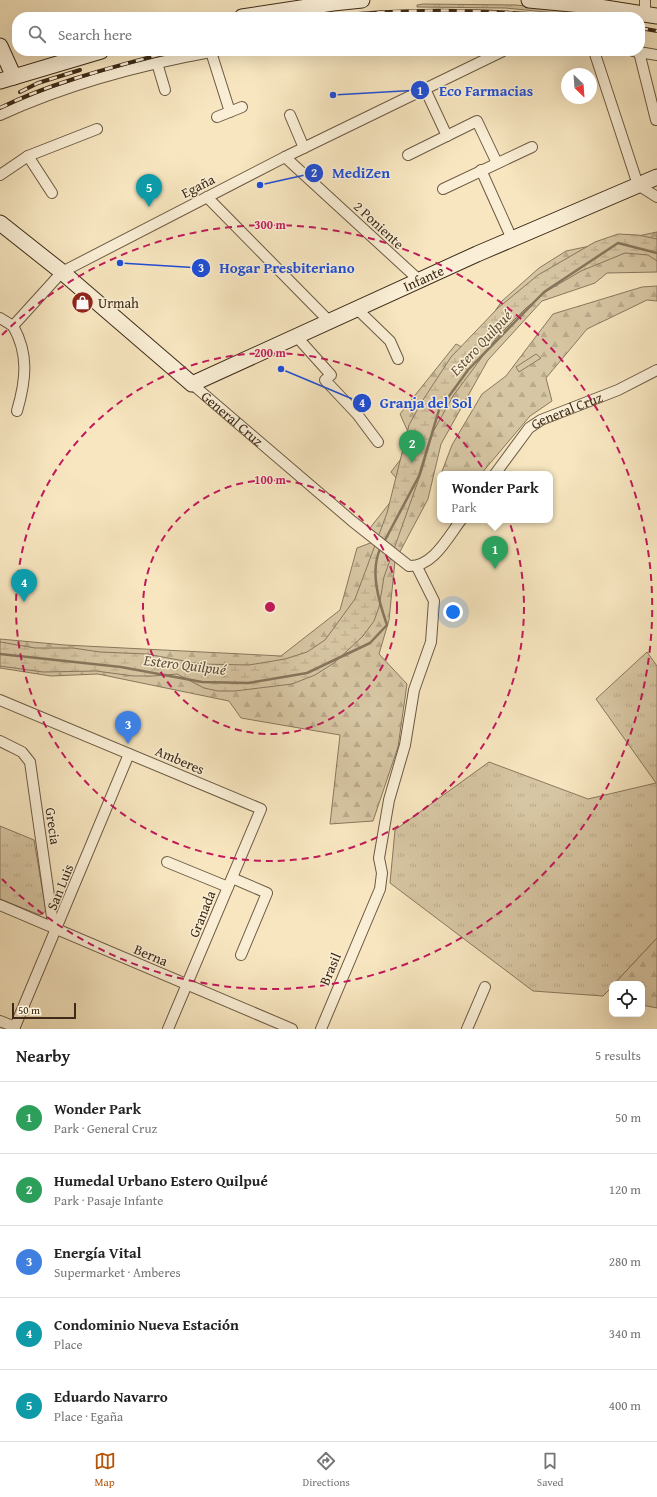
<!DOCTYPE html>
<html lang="en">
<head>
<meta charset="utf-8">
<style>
  body { margin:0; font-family:"Gentium Book Plus",serif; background:#f2f2f2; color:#222 }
  .controls { position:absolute; right:12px; bottom:12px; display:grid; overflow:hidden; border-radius:8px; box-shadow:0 4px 16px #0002 }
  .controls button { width:36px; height:36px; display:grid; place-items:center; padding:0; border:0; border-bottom:1px solid #e0e0e0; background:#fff; color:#222; font:20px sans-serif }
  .compass { position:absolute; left:561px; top:68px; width:36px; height:36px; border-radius:50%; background:#fff; box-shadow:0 4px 16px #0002; rotate:155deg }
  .scale { position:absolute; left:12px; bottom:10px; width:64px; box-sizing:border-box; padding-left:4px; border:2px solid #3d2b18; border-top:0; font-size:11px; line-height:14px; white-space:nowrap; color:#3d2b18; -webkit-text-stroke:3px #faefd6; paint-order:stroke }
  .you { position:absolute; left:453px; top:612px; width:14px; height:14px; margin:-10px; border:3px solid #fff; border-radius:50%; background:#1a73e8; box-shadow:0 0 0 6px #1a73e833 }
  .badge { display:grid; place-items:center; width:26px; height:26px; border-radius:50%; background:#b45309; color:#fff; font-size:13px; font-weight:700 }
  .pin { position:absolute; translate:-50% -33px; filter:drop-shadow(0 1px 2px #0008) }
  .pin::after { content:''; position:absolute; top:21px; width:14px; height:12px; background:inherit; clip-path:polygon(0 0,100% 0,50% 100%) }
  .popup { position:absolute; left:437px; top:471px; width:116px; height:52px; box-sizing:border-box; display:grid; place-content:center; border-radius:8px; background:#fff; filter:drop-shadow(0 1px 3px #0005); font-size:13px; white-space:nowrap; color:#767676 }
  .popup b { font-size:15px; color:#222 }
  .popup::after { content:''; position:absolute; left:50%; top:100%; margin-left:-8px; border:8px solid transparent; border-top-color:#fff }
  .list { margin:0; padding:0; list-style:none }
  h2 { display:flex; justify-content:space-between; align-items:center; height:52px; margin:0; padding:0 16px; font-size:17px }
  h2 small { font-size:13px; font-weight:400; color:#767676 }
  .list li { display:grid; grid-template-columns:26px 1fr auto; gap:12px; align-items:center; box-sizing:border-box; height:72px; padding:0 16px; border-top:1px solid #e0e0e0 }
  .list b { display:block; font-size:15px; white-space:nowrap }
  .list p { margin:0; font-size:13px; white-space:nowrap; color:#767676 }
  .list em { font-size:13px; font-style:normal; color:#767676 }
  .icon { flex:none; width:22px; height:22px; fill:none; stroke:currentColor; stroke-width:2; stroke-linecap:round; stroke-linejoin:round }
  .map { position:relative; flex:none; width:657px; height:1029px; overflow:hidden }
  .search { position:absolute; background:#fff; box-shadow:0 4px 16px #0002; left:12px; right:12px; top:12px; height:44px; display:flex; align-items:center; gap:10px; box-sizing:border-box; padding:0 14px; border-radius:16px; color:#767676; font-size:15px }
  .sheet { height:412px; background:#fff }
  nav { display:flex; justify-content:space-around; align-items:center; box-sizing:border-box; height:56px; border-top:1px solid #e0e0e0; background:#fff; font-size:11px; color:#767676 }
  nav a { display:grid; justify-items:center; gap:2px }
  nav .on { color:#b45309 }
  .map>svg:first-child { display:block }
  .grass { fill:url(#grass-tufts); stroke:#8a785e }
  .forest { fill:url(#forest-firs); stroke:#8a785e }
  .wetland { fill:url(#wetland-marsh); stroke:#8a785e }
  .pitch { fill:#d7c6a3; stroke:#8a785e }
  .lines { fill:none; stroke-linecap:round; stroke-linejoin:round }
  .stream { stroke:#87755b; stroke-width:2.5 }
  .street-casing { stroke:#6c5a42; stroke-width:12 }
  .secondary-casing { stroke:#3d2b18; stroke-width:17 }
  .street { stroke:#faefd6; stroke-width:10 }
  .secondary { stroke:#faefd6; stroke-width:15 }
  .rail-casing { stroke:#3d2b18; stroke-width:4 }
  .rail { stroke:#faefd6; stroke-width:2.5; stroke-dasharray:8; stroke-linecap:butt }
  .ring { fill:none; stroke:#c2185b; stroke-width:2; stroke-dasharray:7 5 }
  .labels { text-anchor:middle; stroke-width:3; stroke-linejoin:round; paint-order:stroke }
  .street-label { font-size:14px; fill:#3d2b18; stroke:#faefd6 }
  .poi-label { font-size:14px; fill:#3d2b18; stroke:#faefd6; text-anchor:start }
  .water-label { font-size:15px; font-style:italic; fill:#625039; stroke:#faefd6 }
  .centre { fill:#c2185b; stroke:#faefd6; stroke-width:2 }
  .ring-label { font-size:12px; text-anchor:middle; font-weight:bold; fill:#c2185b; stroke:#faefd6; stroke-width:3; stroke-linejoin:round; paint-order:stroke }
  .leader { fill:none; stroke:#1d4ed8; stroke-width:1.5 }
  .callout-dot { fill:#1d4ed8; stroke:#faefd6; stroke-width:1.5 }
  .mark-label { font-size:12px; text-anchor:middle; font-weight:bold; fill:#fff }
  .callout-label { font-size:15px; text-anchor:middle; font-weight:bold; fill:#1d4ed8; stroke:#faefd6; stroke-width:3; stroke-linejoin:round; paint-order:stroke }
</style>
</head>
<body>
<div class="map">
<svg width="657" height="1029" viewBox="0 0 657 1029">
  <defs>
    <pattern id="grass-tufts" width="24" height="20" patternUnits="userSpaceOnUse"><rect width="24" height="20" fill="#d7c6a3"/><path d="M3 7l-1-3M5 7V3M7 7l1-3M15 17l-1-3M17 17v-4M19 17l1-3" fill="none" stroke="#b9aa8c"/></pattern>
    <pattern id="forest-firs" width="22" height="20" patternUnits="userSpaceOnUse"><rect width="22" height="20" fill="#d7c6a3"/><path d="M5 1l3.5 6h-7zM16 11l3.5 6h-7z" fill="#b9aa8c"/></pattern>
    <pattern id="wetland-marsh" width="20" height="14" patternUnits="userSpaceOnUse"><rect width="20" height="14" fill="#d7c6a3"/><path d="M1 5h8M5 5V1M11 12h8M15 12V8" fill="none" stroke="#b9aa8c"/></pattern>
  </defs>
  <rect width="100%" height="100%" fill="#f7e6c0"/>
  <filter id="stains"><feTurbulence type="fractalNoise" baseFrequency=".005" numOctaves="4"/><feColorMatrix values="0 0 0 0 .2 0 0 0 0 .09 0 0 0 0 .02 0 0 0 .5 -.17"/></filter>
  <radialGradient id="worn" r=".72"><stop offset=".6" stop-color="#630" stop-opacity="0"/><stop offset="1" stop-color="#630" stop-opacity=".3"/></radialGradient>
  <!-- grass -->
  <g class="grass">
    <polygon points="423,4 516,5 630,17 597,17 505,8 417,7 417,5"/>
    <polygon points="647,652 657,666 657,938 614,984 612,984 612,987 603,996 533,991 390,883 395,830 489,762 588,799 656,783 596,699"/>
    <polygon points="0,826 34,840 46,911 40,915 0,899"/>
  </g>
  <!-- forest -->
  <g class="forest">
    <polygon points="657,232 657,272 607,273 595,283 542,301 488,360 441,444 428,499 395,561 389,620 379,654 407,684 398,747 373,821 330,824 340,735 241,718 229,701 98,674 51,676 0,668 0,639 65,645 281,656 340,610 357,548 373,542 376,533 370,528 403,486 391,472 413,443 400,414 456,344 468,350 502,301 539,268 566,251"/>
    <polygon points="657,286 657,301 647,300 587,329 546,378 552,401 530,416 481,474 441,474 452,445 482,394 506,376 553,314 642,287"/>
    <polygon points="657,938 657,1008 642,1005 642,984 614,984"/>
  </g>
  <!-- wetland -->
  <polygon class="wetland" points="618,234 638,235 657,239 657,261 648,255 625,253 581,271 547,291 526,308 497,337 453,396 433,432 422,470 384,577 379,607 374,621 363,636 334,663 315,675 292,684 235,691 218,691 204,688 177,674 154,676 134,676 96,671 43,672 0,666 0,642 35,648 73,648 100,652 147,654 200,664 249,665 285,659 307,652 325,640 355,599 387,513 409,425 421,403 451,357 498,308 538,275 595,242"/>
  <!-- pitch -->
  <polygon class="pitch" points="536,354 541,358 519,372 516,367"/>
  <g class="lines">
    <!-- stream -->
    <g class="stream">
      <polyline points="384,542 419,476 439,410 468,370 544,292 618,243 657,253"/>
      <path d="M0,654L121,667L202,682L248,683L307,673L370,643L387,625C379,602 369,570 381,547"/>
    </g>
    <defs>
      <g id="street">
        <polyline points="645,14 645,0"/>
        <polyline points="594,51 638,185 657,197"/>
        <polyline points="633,51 657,55"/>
        <polyline points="211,52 230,112"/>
        <polyline points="639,52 656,120"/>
        <polyline points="157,63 165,90"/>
        <polyline points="425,89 447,136"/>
        <path d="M0,115C67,84 143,64 216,51"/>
        <polyline points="290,115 304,148"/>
        <polyline points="217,117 242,107"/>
        <polyline points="408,155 477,121 497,163"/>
        <polyline points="28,156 52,193"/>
        <polyline points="285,157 419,280"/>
        <polyline points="481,170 512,239"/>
        <polyline points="0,175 28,156 97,129"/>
        <polyline points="443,189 532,147"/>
        <polyline points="207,197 329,321"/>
        <polyline points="356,308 390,341 398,359"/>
        <polyline points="0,318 13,326"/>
        <polyline points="13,326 62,272 285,157 503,51"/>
        <path d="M13,326C29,354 26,380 17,411"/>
        <polyline points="296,336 331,375 325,380 357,414 378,442"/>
        <path id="s1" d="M192,384L352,521L409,566C433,567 448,537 461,520"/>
        <path id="s2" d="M495,474L529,428L541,420L618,390L657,370"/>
        <polyline points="0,700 261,809 168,1029"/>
        <polyline points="0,741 22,752 30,762 52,917 57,930"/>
        <polyline points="167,862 228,887"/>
        <polyline points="232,878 267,893 241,955"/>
        <polyline points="0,905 292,1029"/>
        <polyline points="0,1021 15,1027"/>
        <polyline points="14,1029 129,754"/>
        <polyline points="321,1029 380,889 382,873 379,858 389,800 405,745 414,690 431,642 434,601 417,567"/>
        <polyline points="467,1029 485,987"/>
      </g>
      <g id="secondary">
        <polyline points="529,0 593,6 657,16"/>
        <polyline points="242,17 333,3 362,0"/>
        <polyline points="0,46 14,77"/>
        <polyline points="0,81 101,51"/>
        <path id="s3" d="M0,223L62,272L192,384L477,254L657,177"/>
      </g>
    </defs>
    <!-- street casing -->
    <use href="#street" class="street-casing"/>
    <!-- secondary casing -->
    <use href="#secondary" class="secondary-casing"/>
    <!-- street -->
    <use href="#street" class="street"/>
    <!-- secondary -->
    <use href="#secondary" class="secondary"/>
    <defs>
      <g id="rail">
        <path d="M329,17C409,7 490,10 570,17"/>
        <polyline points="640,28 657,31"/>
        <polyline points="20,92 38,83 80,70"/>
        <path d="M0,108C55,81 114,67 173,51"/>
      </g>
    </defs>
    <!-- rail casing -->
    <use href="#rail" class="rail-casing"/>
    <!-- rail -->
    <use href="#rail" class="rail"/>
  </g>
  <!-- distance rings -->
  <g class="ring">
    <circle cx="270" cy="607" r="127"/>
    <circle cx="270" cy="607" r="254"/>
    <path d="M2 335A382 382 0 1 1 2 879"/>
  </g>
  <!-- icons -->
  <defs>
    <symbol id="shop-disc" viewBox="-11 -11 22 22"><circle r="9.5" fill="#8f2418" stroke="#faefd6"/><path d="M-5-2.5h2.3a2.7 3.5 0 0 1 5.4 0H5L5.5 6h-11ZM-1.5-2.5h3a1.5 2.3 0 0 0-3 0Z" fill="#fff"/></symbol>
  </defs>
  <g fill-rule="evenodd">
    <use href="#shop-disc" x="70" y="290" width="25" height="25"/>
  </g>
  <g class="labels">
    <!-- street labels -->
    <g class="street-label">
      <text transform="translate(198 186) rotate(-27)" y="5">Egaña</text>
      <text transform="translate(379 225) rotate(43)" y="5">2 Poniente</text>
      <text dy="5" stroke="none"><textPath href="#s3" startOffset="505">Infante</textPath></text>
      <text dy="5" stroke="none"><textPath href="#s2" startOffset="99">General Cruz</textPath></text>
      <text dy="5" stroke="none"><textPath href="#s1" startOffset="53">General Cruz</textPath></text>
      <text transform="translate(180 760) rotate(23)" y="5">Amberes</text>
      <text transform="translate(53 826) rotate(82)" y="5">Grecia</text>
      <text transform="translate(60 887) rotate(-68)" y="5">San Luis</text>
      <text transform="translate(202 914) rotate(-68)" y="5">Granada</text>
      <text transform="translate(151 955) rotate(23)" y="5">Berna</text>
      <text transform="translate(330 969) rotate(-67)" y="5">Brasil</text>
    </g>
    <!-- poi labels -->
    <g class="poi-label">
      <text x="98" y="308">Urmah</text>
    </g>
    <!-- water labels -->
    <g class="water-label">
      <text transform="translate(481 343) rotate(-47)" y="5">Estero Quilpué</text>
      <text transform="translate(185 665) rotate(7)" y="5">Estero Quilpué</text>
    </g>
  </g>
  <circle cx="270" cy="607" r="6" class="centre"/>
  <g class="ring-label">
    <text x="270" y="229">300 m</text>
    <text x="270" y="357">200 m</text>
    <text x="270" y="484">100 m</text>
  </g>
  <!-- callouts -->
  <path class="leader" d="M333 95L420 90M260 185L314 173M120 263L201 268M281 369L362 403"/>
  <g class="callout-dot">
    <circle cx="333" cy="95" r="4"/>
    <circle cx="260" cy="185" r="4"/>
    <circle cx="120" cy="263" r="4"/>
    <circle cx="281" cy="369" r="4"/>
    <circle cx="420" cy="90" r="10"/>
    <circle cx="314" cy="173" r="10"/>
    <circle cx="201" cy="268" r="10"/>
    <circle cx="362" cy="403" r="10"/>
  </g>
  <g class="mark-label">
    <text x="420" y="95">1</text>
    <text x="314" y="177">2</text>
    <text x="201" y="272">3</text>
    <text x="362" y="407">4</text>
  </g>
  <g class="callout-label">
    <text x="486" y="96">Eco Farmacias</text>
    <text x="361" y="178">MediZen</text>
    <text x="287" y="273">Hogar Presbiteriano</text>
    <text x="426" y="408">Granja del Sol</text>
  </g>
  <rect width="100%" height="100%" filter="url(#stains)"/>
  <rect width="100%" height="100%" fill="url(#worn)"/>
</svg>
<div class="controls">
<button><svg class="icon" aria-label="locate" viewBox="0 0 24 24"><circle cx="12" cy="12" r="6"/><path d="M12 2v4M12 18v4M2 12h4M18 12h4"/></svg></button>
</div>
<svg class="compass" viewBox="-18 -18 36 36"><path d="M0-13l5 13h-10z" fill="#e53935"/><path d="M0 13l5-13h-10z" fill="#767676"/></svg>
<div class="scale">50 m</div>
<div class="you"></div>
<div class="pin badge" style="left:495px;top:569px;background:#2e9e5b">1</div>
<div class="popup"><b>Wonder Park</b>Park</div>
<div class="pin badge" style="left:412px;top:463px;background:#2e9e5b">2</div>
<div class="pin badge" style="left:128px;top:744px;background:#3f7fe0">3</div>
<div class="pin badge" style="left:24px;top:602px;background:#0f9aa8">4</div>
<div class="pin badge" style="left:149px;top:207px;background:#0f9aa8">5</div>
<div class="search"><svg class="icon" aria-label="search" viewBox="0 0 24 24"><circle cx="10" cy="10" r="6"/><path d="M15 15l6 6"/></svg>Search here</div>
</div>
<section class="sheet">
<h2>Nearby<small>5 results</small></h2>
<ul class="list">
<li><span class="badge" style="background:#2e9e5b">1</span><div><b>Wonder Park</b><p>Park · General Cruz</p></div><em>50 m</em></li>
<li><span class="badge" style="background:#2e9e5b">2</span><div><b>Humedal Urbano Estero Quilpué</b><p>Park · Pasaje Infante</p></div><em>120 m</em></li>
<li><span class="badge" style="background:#3f7fe0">3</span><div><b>Energía Vital</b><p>Supermarket · Amberes</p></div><em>280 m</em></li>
<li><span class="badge" style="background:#0f9aa8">4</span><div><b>Condominio Nueva Estación</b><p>Place</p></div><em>340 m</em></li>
<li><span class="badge" style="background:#0f9aa8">5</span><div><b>Eduardo Navarro</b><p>Place · Egaña</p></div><em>400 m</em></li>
</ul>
</section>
<nav>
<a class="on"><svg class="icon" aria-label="map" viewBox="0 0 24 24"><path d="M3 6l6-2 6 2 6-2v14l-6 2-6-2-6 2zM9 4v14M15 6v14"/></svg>Map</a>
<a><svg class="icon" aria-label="directions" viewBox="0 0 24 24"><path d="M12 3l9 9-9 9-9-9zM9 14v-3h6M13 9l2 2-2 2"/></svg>Directions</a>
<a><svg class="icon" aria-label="saved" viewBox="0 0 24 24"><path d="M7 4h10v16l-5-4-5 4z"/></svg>Saved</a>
</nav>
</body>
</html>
